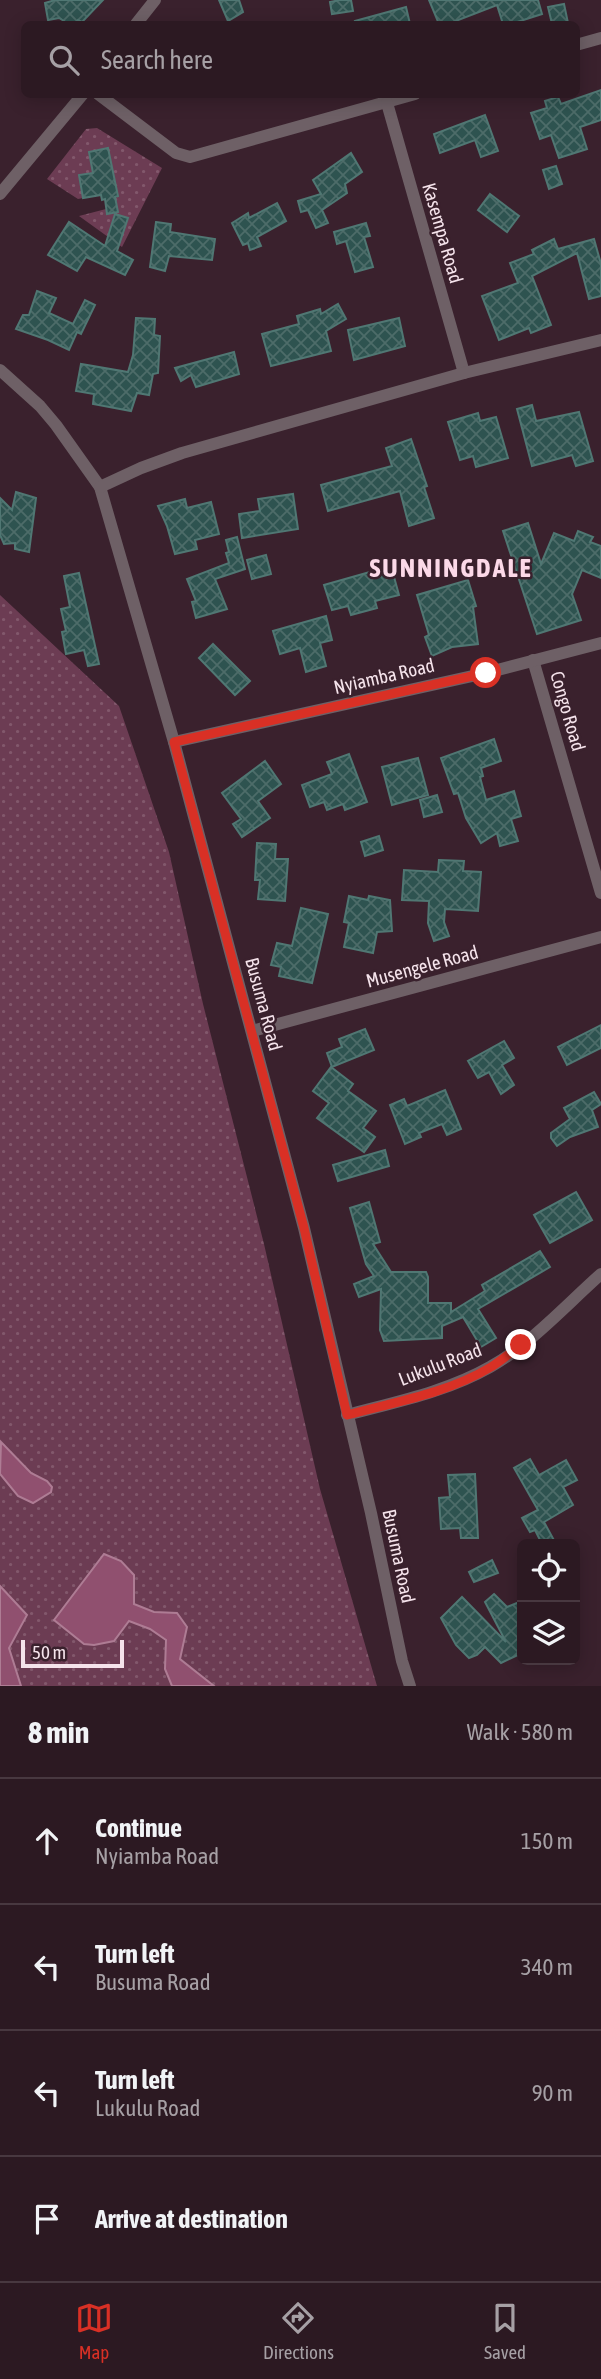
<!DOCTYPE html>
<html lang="en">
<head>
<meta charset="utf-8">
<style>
  body { margin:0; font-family:"Asap Condensed",sans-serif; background:#34222a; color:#f1f3f6 }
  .controls { position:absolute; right:21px; bottom:21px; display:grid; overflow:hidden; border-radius:10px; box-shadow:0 4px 18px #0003 }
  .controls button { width:63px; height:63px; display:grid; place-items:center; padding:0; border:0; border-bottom:2px solid #483840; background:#2c1922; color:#f1f3f6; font:35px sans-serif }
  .scale { position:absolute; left:21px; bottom:18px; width:103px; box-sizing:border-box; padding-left:7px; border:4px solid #f5e3eb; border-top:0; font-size:19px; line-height:24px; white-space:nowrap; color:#f5e3eb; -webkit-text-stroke:5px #3a212d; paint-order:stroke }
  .stop { position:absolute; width:21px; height:21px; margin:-16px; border:5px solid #d93025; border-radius:50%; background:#fff }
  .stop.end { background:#d93025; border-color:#fff; box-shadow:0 2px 7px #0008 }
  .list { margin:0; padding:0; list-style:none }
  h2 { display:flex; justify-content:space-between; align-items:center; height:91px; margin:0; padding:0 28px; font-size:30px }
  h2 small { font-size:23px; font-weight:400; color:#a6a0a5 }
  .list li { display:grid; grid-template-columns:46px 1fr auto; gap:21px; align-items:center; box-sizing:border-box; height:126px; padding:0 28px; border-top:2px solid #483840 }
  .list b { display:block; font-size:26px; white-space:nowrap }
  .list p { margin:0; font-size:23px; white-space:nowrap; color:#a6a0a5 }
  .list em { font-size:23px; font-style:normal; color:#a6a0a5 }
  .icon { flex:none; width:38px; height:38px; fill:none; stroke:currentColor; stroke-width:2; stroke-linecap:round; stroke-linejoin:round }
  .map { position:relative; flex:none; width:601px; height:1686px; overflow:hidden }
  .search { position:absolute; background:#2c1922; box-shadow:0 4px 18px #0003; left:21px; right:21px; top:21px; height:77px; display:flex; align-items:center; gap:18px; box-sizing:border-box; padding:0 24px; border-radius:10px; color:#a6a0a5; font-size:26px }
  .sheet { height:595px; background:#2c1922 }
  nav { display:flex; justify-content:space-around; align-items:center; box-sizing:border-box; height:98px; border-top:2px solid #483840; background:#2c1922; font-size:19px; color:#a6a0a5 }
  nav a { display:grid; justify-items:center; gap:4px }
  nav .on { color:#d93025 }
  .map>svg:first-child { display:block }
  .grass { fill:url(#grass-dots) }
  .water { fill:#90506f; stroke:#ae7c94; stroke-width:2 }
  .building { fill:url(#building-cross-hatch); stroke:#507773; stroke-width:2 }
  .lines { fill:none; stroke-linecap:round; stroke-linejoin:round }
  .minor { stroke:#6e6066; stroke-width:12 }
  .route { stroke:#d93025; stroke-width:9 }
  .labels { text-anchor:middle; stroke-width:5; stroke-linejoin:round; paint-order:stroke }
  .street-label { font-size:19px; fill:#f5e3eb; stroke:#3a212d }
  .district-label { font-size:26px; font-weight:bold; letter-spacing:2px; fill:#fcd9e8; stroke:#3a212d }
</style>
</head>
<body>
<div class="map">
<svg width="601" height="1686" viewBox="0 0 601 1686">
  <defs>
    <pattern id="grass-dots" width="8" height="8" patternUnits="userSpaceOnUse" patternTransform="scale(1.75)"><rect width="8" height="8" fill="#6c3c53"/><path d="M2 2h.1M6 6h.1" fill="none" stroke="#82586c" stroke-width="1.8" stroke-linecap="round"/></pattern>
    <pattern id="building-cross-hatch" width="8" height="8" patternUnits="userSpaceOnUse" patternTransform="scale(1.75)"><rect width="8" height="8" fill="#2e5350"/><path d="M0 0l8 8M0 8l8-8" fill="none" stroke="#4d6c69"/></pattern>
  </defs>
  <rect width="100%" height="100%" fill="#3a212d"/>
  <!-- grass -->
  <g class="grass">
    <polygon points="97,128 162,168 122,247 79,216 106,209 118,196 108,148 89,152 93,173 79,176 83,198 78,199 47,179 86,129"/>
    <polygon points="0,595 119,706 169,852 203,1004 264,1244 320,1489 377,1686 0,1686"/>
  </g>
  <!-- water -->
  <g class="water">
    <polygon points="1,1442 31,1473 47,1481 52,1487 51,1492 33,1503 18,1496 0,1474"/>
    <polygon points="104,1554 121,1561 134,1575 134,1604 154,1612 177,1613 187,1627 180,1659 214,1686 172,1686 165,1669 166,1640 150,1629 129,1621 114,1641 94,1645 84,1644 54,1620"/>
    <polygon points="0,1586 27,1615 9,1648 21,1686 0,1686"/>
  </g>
  <!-- building -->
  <g class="building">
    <polygon points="55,0 103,0 82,22 78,20 74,24 69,24 59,18 48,20 45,3"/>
    <polygon points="219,0 239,0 243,12 228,21"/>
    <polygon points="340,0 351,0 353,11 332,14 330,2"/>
    <polygon points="429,0 538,0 542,14 511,24 503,24 497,5 448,24 439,24"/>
    <polygon points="564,4 568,23 552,24 548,7"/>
    <polygon points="406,7 410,24 356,24 355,21"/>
    <polygon points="601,90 601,120 580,127 587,149 559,158 551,135 540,139 531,113 547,108 545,101 558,97 561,104"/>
    <polygon points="485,115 498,151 481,157 475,140 440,153 434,134"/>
    <polygon points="108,148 118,196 115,197 118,212 107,214 105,199 102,200 101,195 83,198 79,175 93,173 89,152"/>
    <polygon points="351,153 362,172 345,184 347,193 322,210 328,223 316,228 308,210 301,212 298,201 321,194 313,180"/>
    <polygon points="556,166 562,184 549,189 543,170"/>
    <polygon points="490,194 519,216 507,232 478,210"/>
    <polygon points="277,203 286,221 257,237 261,246 250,250 248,243 243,245 232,223 248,213 249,218"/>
    <polygon points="115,214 128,218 117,251 133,260 125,275 86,257 77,271 48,255 69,222 105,246"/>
    <polygon points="156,222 171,224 170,232 215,239 212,260 169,256 165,271 150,267"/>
    <polygon points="366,223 370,236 364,237 373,267 355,272 346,241 337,244 334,232"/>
    <polygon points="554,239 558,249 594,239 601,264 601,296 589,299 577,253 532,276 551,325 531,333 529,328 499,340 482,296 518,283 510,263 534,254 532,250"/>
    <polygon points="37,291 56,298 49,313 73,324 85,300 95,305 81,334 77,332 69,350 48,340 16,329 23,315 29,315"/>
    <polygon points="338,304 346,319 326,331 331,351 271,366 262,334 299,324 297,316 320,309 321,314"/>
    <polygon points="136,318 155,319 154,335 160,336 158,373 153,374 149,395 137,393 131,411 93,404 94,394 76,391 81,364 128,372 133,355"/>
    <polygon points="399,318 405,346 354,360 348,330"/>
    <polygon points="234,352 239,374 196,387 191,375 181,381 175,368"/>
    <polygon points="532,405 536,421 579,412 593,461 576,466 572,455 532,466 517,409"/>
    <polygon points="478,413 480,421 496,417 508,458 476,467 473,456 460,460 448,422"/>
    <polygon points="411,439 427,486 424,487 434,518 409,526 400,491 328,511 321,485 392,466 386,448"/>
    <polygon points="16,492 36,498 29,552 15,549 15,543 4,544 0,535 0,498 12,510"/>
    <polygon points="293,494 298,529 242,538 239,514 260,511 258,499"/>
    <polygon points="185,499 187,508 211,502 219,534 195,540 197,549 175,554 167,526 158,506"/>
    <polygon points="528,523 541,564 554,533 574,541 578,531 593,537 590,542 601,546 601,578 582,570 572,594 581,620 537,634 503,531"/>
    <polygon points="237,537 245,569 215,579 227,609 196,618 192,602 196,601 187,579 229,563 226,553 229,552 226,540"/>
    <polygon points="266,555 271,574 252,579 247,560"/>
    <polygon points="391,566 399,595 375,601 377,608 351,615 348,606 332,610 324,585"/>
    <polygon points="79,573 99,664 88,666 84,650 66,654 62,632 66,631 61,609 70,607 64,576"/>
    <polygon points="468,580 476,606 473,607 478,644 452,647 432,656 425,637 429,635 417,595"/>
    <polygon points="326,616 332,640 320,643 326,666 306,672 300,648 280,654 273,631"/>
    <polygon points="213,644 250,681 235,695 199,658"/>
    <polygon points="494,739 501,761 481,768 483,776 480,777 486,800 514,791 521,816 511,819 518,841 500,846 497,833 481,843 466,818 458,793 454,794 441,758"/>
    <polygon points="349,754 367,802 345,810 343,804 327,810 324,802 310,807 302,785 332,774 327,762"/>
    <polygon points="418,758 428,795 392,805 382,767"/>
    <polygon points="265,761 281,784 258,801 270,818 242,837 233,824 241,819 222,793"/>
    <polygon points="437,795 442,812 424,817 420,800"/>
    <polygon points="379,836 383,850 365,856 361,842"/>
    <polygon points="257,843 276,844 275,859 288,859 285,901 258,899 260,880 255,880"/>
    <polygon points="439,860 464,861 463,871 481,872 478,911 445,909 444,922 449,936 434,941 428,923 429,901 402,900 404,870 438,872"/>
    <polygon points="349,896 368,900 369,896 390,900 392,931 377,932 373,953 344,947 349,923 344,922"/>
    <polygon points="301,908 328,914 312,983 279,976 281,967 271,965 277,943 292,946"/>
    <polygon points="601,1025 601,1048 567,1065 558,1047"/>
    <polygon points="365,1029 374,1050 332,1067 327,1053 342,1047 339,1039"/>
    <polygon points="504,1041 514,1058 502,1065 514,1085 501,1094 489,1072 478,1078 468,1061"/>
    <polygon points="331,1067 353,1084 348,1091 376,1111 363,1128 375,1137 364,1152 317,1118 329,1103 313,1091"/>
    <polygon points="445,1090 461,1129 447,1135 442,1124 419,1133 421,1137 405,1144 390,1105 404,1099 407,1106"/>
    <polygon points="594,1092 601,1104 592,1110 598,1127 570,1137 557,1146 551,1138 551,1133 570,1119 564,1108"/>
    <polygon points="385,1150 389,1166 338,1181 333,1165"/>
    <polygon points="576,1192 592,1220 550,1243 534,1215"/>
    <polygon points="369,1202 380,1242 373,1244 391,1272 426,1272 428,1277 428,1303 451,1303 451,1312 485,1291 482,1285 540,1251 550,1267 478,1309 496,1338 481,1347 463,1317 442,1326 442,1338 384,1341 380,1330 381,1289 359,1297 354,1284 374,1276 366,1264 350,1208"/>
    <polygon points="530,1459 539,1475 566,1460 577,1480 563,1487 573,1505 544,1522 556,1544 542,1544 535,1530 530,1532 522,1518 538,1510 514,1468"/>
    <polygon points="475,1474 478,1538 461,1538 460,1528 441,1529 439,1498 450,1497 448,1475"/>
    <polygon points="492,1560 498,1573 474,1582 469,1572"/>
    <polygon points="494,1594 507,1607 517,1603 522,1608 522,1653 501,1663 485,1647 477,1655 469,1658 456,1645 441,1618 462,1597 506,1642 485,1602"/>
  </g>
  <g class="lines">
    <!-- minor -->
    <g class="minor">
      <polyline points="136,24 155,0"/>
      <polyline points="576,45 601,38"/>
      <polyline points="98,94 176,153 190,157 415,94"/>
      <polyline points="387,103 464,373"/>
      <polyline points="0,194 83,94"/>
      <polyline points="0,370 40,406 56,425 100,487 174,742 304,1228 371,1513 402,1661 410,1686"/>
      <polyline points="100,487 141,468 182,453 464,373 601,340"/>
      <polyline points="533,660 601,893"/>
      <polyline points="174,742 486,673 601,643"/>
      <polyline points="252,1031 601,937"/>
      <path d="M347,1415C395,1402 446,1392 490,1367C531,1344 566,1305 601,1274"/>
    </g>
  </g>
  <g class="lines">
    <!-- route -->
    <path class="route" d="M486,673L174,742L304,1228L347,1415C395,1402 448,1393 491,1367C501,1361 511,1352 521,1345"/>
  </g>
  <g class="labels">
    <!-- street labels -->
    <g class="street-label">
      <text transform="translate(443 233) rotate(74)" y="7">Kasempa Road</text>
      <text transform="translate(384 676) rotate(-13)" y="7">Nyiamba Road</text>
      <text transform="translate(568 711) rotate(74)" y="7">Congo Road</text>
      <text transform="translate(422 966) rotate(-15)" y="7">Musengele Road</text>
      <text transform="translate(264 1004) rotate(75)" y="7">Busuma Road</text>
      <text transform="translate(440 1364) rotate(-21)" y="7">Lukulu Road</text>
      <text transform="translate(399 1556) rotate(78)" y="7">Busuma Road</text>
    </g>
    <!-- district labels -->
    <g class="district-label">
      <text x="451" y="577">SUNNINGDALE</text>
    </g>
  </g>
</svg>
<div class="controls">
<button><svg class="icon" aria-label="locate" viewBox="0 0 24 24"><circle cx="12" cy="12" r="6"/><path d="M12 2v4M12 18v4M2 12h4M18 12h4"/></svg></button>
<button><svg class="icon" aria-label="layers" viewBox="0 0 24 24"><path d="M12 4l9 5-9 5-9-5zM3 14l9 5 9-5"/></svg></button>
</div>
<div class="scale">50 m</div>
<div class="stop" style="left:486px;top:673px"></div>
<div class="stop end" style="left:521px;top:1345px"></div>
<div class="search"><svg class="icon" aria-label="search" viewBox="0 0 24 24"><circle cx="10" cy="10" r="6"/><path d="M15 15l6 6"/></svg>Search here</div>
</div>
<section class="sheet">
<h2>8 min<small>Walk · 580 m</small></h2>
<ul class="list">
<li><svg class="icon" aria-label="ahead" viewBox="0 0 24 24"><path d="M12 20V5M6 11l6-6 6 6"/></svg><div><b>Continue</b><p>Nyiamba Road</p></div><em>150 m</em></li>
<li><svg class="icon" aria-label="left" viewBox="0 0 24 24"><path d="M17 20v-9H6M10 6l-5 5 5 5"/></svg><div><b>Turn left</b><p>Busuma Road</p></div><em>340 m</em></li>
<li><svg class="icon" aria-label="left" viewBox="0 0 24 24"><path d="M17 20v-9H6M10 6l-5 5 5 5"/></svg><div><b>Turn left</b><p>Lukulu Road</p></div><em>90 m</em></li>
<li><svg class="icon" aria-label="arrive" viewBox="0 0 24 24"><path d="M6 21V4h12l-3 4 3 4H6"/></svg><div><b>Arrive at destination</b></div></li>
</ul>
</section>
<nav>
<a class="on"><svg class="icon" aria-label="map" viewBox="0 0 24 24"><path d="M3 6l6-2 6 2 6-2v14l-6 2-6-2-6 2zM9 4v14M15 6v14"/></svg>Map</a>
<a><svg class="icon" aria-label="directions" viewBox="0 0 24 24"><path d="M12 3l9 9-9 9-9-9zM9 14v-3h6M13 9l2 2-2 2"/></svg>Directions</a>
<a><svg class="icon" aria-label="saved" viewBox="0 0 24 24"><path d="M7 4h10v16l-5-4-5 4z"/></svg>Saved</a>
</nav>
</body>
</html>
